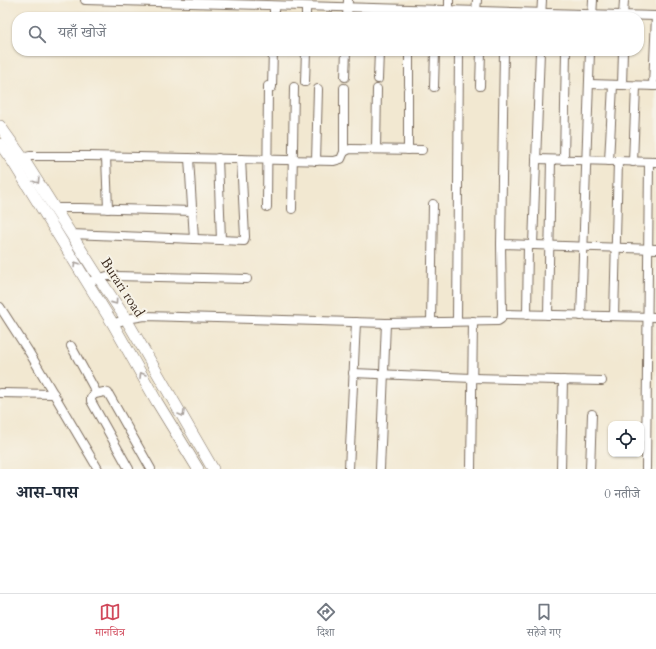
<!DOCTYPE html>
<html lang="hi">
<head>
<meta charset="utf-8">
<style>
  body { margin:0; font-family:Cardo,"Noto Serif Devanagari",serif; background:#f2f2f3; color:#1f2937 }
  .controls { position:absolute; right:12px; bottom:12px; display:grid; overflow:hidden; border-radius:8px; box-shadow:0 1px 3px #0004 }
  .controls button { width:36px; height:36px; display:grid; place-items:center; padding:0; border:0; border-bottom:1px solid #e0e1e3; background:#fff; color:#1f2937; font:20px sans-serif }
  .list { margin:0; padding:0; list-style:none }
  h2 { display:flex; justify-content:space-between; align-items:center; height:52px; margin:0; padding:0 16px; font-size:17px }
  h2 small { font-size:13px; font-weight:400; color:#747a83 }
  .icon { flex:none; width:22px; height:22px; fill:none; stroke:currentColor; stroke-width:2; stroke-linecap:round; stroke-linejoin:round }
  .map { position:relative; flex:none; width:656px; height:469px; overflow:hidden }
  .search { position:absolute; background:#fff; box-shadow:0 1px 3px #0004; left:12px; right:12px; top:12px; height:44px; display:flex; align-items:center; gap:10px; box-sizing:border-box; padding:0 14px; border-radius:16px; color:#747a83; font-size:15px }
  .sheet { height:124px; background:#fff }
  nav { display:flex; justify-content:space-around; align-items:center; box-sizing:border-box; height:56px; border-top:1px solid #e0e1e3; background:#fff; font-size:11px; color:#747a83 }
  nav a { display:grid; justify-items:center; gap:2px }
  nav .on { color:#d1495b }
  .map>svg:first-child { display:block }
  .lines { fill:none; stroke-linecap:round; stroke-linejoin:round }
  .street-casing { stroke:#7b6c5d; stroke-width:10 }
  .secondary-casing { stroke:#7b6c5d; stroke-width:12 }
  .street { stroke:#fff; stroke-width:8 }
  .secondary { stroke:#fff; stroke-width:11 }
  .oneway { stroke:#a79f9a }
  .labels { text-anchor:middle; stroke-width:4; stroke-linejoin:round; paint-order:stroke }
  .street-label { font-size:14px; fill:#3b2a1e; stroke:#f7f3e8 }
</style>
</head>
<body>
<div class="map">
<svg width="656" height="469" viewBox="0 0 656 469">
  <rect width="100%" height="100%" fill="#f7f3e8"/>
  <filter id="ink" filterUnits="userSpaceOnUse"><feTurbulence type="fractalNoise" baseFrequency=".025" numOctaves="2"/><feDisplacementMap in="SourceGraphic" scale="8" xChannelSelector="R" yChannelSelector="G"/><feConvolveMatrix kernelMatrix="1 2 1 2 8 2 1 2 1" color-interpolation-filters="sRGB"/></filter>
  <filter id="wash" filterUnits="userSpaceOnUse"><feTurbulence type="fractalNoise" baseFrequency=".012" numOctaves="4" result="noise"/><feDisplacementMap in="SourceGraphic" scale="16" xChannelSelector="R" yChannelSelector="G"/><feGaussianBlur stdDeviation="0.9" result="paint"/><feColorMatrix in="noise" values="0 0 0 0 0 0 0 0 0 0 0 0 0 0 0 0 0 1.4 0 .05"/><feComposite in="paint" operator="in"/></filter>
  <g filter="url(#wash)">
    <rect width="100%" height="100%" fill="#f2e8d1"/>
  </g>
  <g filter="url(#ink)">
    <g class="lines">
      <defs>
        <g id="street">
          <polyline points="85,0 656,16"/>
          <polyline points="449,10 449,0"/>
          <polyline points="476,11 477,0"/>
          <polyline points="274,17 274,6"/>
          <polyline points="306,17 306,7"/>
          <polyline points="347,17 348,0"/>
          <polyline points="379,17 379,9"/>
          <polyline points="541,17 542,0"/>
          <polyline points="592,17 593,0"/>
          <polyline points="623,17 624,0"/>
          <polyline points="345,77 346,51"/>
          <polyline points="378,79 379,51"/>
          <polyline points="305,82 306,51"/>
          <polyline points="589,84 656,86"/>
          <polyline points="409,85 409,51"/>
          <polyline points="622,85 623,51"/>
          <polyline points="480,86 481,51"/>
          <polyline points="653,86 656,16"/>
          <polyline points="434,87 435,51"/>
          <polyline points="344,88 344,152"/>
          <polyline points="376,149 377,89"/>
          <polyline points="408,150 408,90"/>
          <polyline points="106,157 108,209"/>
          <polyline points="189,158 194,239"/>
          <polyline points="218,158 221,240"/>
          <polyline points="18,159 30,156 88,156 334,161 341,159 344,152 350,149 422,150"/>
          <polyline points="536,159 656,162"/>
          <polyline points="564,160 566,51"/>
          <polyline points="316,161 318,89"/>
          <polyline points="609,161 613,85"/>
          <polyline points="633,162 636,86"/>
          <polyline points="267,207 268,86 272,87 273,51"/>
          <polyline points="55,208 80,208 193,211"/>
          <polyline points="292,209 294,87"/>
          <polyline points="71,234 244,241 245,237 241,159"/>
          <polyline points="501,244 656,249"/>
          <polyline points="533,245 540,51"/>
          <polyline points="88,282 107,276 115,276 247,279"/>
          <polyline points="0,307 29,352 98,469"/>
          <polyline points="502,314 656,317"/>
          <polyline points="527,315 528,245"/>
          <polyline points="548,315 551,160"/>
          <polyline points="581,316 590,51"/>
          <polyline points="614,316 618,161"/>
          <polyline points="457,321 459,51"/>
          <polyline points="431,322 433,204"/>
          <polyline points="113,324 126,319 145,316 386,323 498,321 501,319 502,314 501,244 504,51"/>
          <polyline points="71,346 95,390 96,392 91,398 91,401 129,469"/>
          <polyline points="353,373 472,378 602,381"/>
          <polyline points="0,393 54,394"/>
          <polyline points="95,394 104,392 108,393 151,469"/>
          <polyline points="349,469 356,322"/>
          <polyline points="380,469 386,323"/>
          <polyline points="471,469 473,321"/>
          <polyline points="561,469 563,380"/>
          <polyline points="590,469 592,414"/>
          <polyline points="646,469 649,162"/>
        </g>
        <g id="secondary">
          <polyline points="0,126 22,157 99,278 126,319 213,469"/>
          <polyline points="0,144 13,162 113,324 157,402 198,469"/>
        </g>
      </defs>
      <!-- street casing -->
      <use href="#street" class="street-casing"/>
      <!-- secondary casing -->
      <use href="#secondary" class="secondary-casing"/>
      <!-- street -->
      <use href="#street" class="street"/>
      <!-- secondary -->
      <use href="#secondary" class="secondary"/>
    </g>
    <!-- one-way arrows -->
    <defs><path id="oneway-chevron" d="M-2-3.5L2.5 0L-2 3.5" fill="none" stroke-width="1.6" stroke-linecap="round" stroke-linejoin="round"/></defs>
    <g class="oneway">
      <use href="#oneway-chevron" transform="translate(37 181) rotate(57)"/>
      <use href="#oneway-chevron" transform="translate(76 264) rotate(-122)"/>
      <use href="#oneway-chevron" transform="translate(115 302) rotate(55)"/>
      <use href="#oneway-chevron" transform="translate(142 375) rotate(-120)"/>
      <use href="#oneway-chevron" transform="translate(182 414) rotate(60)"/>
    </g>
  </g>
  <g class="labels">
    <!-- street labels -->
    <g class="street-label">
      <text transform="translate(123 287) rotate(57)" y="5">Burari road</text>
    </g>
  </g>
</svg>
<div class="controls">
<button><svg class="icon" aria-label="locate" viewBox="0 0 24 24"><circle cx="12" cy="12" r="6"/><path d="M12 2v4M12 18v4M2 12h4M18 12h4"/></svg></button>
</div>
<div class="search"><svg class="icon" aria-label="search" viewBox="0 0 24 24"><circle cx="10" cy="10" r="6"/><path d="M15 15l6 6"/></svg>यहाँ खोजें</div>
</div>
<section class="sheet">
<h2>आस-पास<small>0 नतीजे</small></h2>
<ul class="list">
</ul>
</section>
<nav>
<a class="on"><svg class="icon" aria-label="map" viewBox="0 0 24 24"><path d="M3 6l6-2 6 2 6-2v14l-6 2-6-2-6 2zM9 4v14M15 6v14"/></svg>मानचित्र</a>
<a><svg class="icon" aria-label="directions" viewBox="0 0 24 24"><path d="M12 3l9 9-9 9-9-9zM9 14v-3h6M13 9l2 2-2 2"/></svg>दिशा</a>
<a><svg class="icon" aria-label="saved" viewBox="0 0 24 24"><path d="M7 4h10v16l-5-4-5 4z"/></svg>सहेजे गए</a>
</nav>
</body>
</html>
